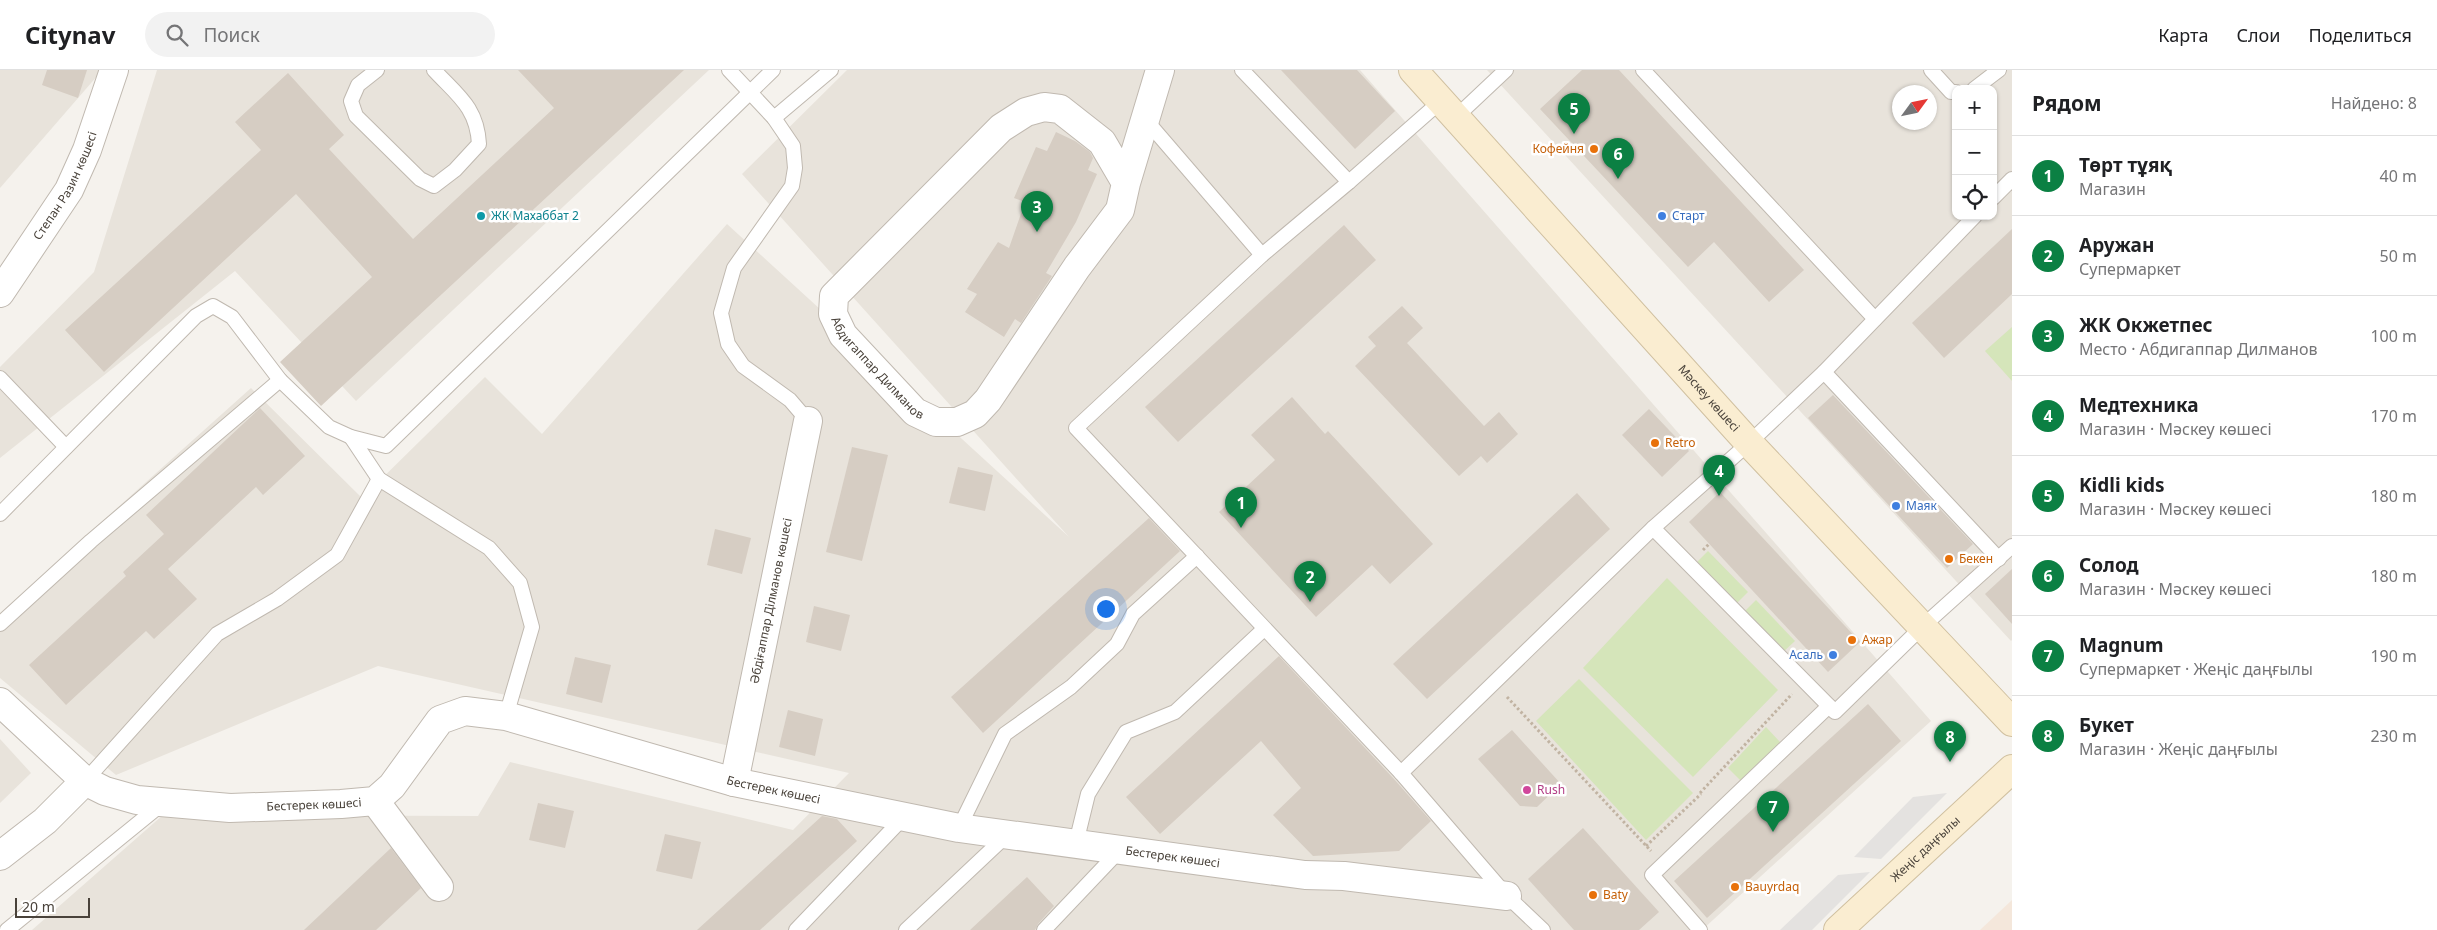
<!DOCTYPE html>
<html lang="ru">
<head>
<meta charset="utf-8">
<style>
  body { margin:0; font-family:"Noto Sans",sans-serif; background:#f2f2f2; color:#202124 }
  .controls { position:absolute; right:15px; top:15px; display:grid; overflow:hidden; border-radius:10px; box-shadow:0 1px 4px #0004 }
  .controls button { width:45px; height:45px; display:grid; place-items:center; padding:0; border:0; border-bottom:1px solid #e0e0e0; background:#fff; color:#202124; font:25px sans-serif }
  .compass { position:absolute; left:1892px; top:15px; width:45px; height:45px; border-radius:50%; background:#fff; box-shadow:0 1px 4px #0004; rotate:57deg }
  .scale { position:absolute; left:15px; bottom:12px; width:75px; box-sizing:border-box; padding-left:5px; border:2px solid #49423a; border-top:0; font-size:14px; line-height:18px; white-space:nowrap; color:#49423a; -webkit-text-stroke:4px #fff; paint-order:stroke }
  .you { position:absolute; left:1105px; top:538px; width:18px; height:18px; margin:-12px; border:4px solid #fff; border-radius:50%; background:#1a73e8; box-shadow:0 0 0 8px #1a73e833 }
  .badge { display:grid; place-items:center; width:32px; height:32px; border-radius:50%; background:#0b8043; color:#fff; font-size:16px; font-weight:700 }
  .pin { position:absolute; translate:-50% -41px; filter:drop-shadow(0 1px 2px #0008) }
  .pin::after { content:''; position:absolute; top:26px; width:18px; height:15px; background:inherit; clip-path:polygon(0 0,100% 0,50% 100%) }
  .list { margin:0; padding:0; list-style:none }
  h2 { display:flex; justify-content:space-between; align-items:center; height:65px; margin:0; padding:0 20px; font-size:21px }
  h2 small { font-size:16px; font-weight:400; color:#757577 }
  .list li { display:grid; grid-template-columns:32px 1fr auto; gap:15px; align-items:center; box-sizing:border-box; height:80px; padding:0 20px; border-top:1px solid #e0e0e0 }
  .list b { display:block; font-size:19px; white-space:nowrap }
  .list p { margin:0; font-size:16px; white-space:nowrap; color:#757577 }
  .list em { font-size:16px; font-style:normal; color:#757577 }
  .icon { flex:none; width:28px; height:28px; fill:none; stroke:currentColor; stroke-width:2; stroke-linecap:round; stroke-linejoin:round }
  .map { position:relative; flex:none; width:2012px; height:860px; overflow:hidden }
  header { display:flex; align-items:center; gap:30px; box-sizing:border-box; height:70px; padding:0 25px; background:#fff; border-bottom:1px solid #e0e0e0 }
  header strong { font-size:24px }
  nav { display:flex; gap:28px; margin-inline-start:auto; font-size:18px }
  .search { width:350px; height:45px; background:#f2f2f2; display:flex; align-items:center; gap:12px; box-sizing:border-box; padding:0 18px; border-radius:28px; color:#757577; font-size:19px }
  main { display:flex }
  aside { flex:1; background:#fff }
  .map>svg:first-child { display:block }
  .residential { fill:#e8e3db; fill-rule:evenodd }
  .commercial { fill:#f4e7db }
  .green { fill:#d5e5ba }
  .parking { fill:#e4e2e0 }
  .building { fill:#d6cdc3 }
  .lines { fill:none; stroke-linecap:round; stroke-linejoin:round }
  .lane-casing { stroke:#c0b9b0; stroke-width:16 }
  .street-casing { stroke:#c0b9b0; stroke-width:30 }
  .secondary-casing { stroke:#d0c0a0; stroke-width:30 }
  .path { stroke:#c1b3a2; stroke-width:3; stroke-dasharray:2.5 2.5; stroke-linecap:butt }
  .lane { stroke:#fff; stroke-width:14 }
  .street { stroke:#fff; stroke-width:28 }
  .secondary { stroke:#faedd1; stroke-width:28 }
  .food-dot { fill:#e8710a; stroke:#fff; stroke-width:2 }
  .culture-dot { fill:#0f9aa8; stroke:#fff; stroke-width:2 }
  .shop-dot { fill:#3f7fe0; stroke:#fff; stroke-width:2 }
  .hotel-dot { fill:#d1479c; stroke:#fff; stroke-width:2 }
  .labels { text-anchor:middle; stroke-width:5; stroke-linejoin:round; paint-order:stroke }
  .food-label { font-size:12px; fill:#c56008; stroke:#fff; text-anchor:start }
  .street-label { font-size:12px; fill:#49423a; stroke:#fff }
  .culture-label { font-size:12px; fill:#0d838f; stroke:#fff; text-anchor:start }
  .shop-label { font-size:12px; fill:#366cbe; stroke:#fff; text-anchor:start }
  .hotel-label { font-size:12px; fill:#b23c85; stroke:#fff; text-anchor:start }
</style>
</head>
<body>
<header>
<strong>Citynav</strong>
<div class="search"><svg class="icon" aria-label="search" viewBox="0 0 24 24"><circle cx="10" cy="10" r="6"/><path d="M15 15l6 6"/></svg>Поиск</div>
<nav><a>Карта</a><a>Слои</a><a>Поделиться</a></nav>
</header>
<main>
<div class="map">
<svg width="2012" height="860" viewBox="0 0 2012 860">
  <rect width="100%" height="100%" fill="#f5f2ed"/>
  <!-- residential -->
  <g class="residential">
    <polygon points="0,0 99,0 98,5 0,118"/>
    <polygon points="157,0 709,0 356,331 235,201 0,388 0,297 94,202"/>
    <polygon points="847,0 1360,0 1931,651 1702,860 32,860 163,745 478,746 510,692 793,760 849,703 378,596 116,705 0,608 0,543 251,318 362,428 485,307 542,364 727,154 1069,467 742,104"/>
    <path d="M1487,0H2012V570L2011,571ZM1956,19H1993V146H1956ZM1900,22H1930V52H1900Z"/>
    <polygon points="0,669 31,703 0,733"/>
  </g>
  <!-- commercial -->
  <polygon class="commercial" points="2012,830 2012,860 1980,860"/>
  <!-- green -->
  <g class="green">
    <polygon points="2012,257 2012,311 1985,281"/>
    <polygon points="1708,481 1748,522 1735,535 1695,494"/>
    <polygon points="1667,508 1778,620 1693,707 1583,598"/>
    <polygon points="1756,530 1795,571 1782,583 1743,543"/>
    <polygon points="1579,609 1693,723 1646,770 1536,651"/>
    <polygon points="1766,657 1781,673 1742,712 1728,698"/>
  </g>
  <!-- parking -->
  <g class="parking">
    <polygon points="1947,723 1881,789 1854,787 1913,727"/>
    <polygon points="1870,802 1812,860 1780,860 1838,805"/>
  </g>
  <!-- building -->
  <g class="building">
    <polygon points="47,0 87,0 78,28 42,15"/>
    <polygon points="518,0 684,0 321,336 280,292 372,207 296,124 104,302 65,260 261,80 235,52 288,3 344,65 329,79 413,169 554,38"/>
    <polygon points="1281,0 1357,0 1395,41 1355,79"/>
    <polygon points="1582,0 1619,0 1804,200 1769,232 1714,172 1688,197 1540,39"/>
    <polygon points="1056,62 1075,71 1090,82 1093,88 1088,100 1097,104 1076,152 1046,203 1052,206 1021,253 1015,249 1004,267 965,242 977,224 967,219 998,172 1009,178 1025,132 1014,128 1036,77 1047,81"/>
    <polygon points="1344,155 1376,190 1178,372 1145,337"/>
    <polygon points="2012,159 2012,224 1944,288 1912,253"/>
    <polygon points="1402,236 1423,258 1407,273 1484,356 1499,342 1518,364 1487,393 1481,386 1459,406 1355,296 1376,276 1368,267"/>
    <polygon points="1833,325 1973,474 1947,498 1808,348"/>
    <polygon points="1292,327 1325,364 1328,361 1433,474 1390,514 1372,495 1316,547 1219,442 1275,390 1251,365"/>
    <polygon points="260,338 305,386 263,425 256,417 168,499 197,529 154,569 146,561 66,635 29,595 126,506 123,502 164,464 146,445"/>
    <polygon points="1649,339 1689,381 1662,407 1622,365"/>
    <polygon points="852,377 888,385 862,491 826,482"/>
    <polygon points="958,397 993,405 985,441 949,433"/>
    <polygon points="1720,422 1860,572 1828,602 1689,452"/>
    <polygon points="1577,423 1610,459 1427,629 1393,594"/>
    <polygon points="1149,448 1180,481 983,663 951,627"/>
    <polygon points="715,459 751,468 742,504 707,495"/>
    <polygon points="2012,499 2012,554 1985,524"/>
    <polygon points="814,536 850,545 841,581 806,572"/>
    <polygon points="1279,586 1394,709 1431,751 1399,781 1313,786 1273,745 1301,718 1261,671 1160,764 1126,727"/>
    <polygon points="575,587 611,595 602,633 566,624"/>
    <polygon points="1868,634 1901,671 1707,848 1674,811"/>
    <polygon points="788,640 823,649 815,686 779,677"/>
    <polygon points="1512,660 1561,714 1537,737 1520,736 1478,689"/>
    <polygon points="538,733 574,741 565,778 529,770"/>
    <polygon points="822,746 837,749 857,771 760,860 697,860"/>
    <polygon points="1583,758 1659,842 1639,860 1574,860 1528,809"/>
    <polygon points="665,764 701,772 692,809 656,801"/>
    <polygon points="391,778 421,818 376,860 304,860"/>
    <polygon points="1027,807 1054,836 1038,854 1035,860 970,860"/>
  </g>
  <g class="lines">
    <defs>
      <g id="lane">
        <path d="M377,0L358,15L351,31L356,46L420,109L434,116L455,100L479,74C477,37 457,25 434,0"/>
        <polyline points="729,0 774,48 793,76 795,98 792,116 734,198 721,243 728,274 743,296 790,330 808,351"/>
        <polyline points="1242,0 1349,112 1262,185 1076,358 1401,703 1507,826 1543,860"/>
        <polyline points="1643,0 1875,249"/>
        <polyline points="1931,0 1951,22 1956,22"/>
        <polyline points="1974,19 1999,0"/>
        <polyline points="1456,47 1506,0"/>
        <polyline points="774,48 831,0"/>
        <polyline points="1145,49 1262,185"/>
        <polyline points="1349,112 1441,31"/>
        <polyline points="1993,128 2012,109"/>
        <polyline points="1824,302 1999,489"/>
        <polyline points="0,308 66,377"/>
        <polyline points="351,367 379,409 489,478 520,513 532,557 506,646"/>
        <polyline points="0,444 196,246 213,236 232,247 280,310 329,357 351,367 386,376 773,0"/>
        <polyline points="1653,458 1835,642 1923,556 2012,476"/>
        <polyline points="0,554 91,471 280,310"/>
        <polyline points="1401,703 1653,458 1749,373 1824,302 1975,146"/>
        <polyline points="85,711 217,564 277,529 337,485 379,409"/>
        <polyline points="959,758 1005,664 1071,617 1117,574 1133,544 1197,486"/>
        <polyline points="1076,773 1088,724 1126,662 1175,642 1264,559"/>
        <polyline points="7,860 163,733"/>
        <polyline points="796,860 904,747"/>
        <polyline points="906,860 1007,765"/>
        <polyline points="1044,860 1119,781"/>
        <polyline points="1700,860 1652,805 1829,636"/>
      </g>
      <g id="street">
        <path id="s1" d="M1126,113L1102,72L1060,39L1044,37L1026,42L1001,58L834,226L833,244L843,265L915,342L936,352H957L975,344L988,330L1077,197L1120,140L1126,113L1160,0"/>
        <path id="s2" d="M0,223L69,120L87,80L114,0"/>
        <path id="s3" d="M0,632L85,711L105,721L137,730L230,738L341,734L375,731L392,716L440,650L465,641L506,646L734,712L959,758L1305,805L1344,806L1507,826"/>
        <path id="s4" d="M734,712L808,351"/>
        <polyline points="375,731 439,817"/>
        <polyline points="0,786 45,751 85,711"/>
      </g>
      <g id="secondary">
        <path id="s5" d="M1413,0L1749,373L2012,652"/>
        <path id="s6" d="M1838,860L2012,699"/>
      </g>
    </defs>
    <!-- lane casing -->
    <use href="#lane" class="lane-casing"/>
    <!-- street casing -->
    <use href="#street" class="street-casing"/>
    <!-- secondary casing -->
    <use href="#secondary" class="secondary-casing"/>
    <!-- path -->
    <g class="path">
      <polyline points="1703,480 1709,474"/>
      <polyline points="1507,627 1651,781"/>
      <polyline points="1700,723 1792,624"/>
      <polyline points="1646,776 1701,724"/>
    </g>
    <!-- lane -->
    <use href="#lane" class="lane"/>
    <!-- street -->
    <use href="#street" class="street"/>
    <!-- secondary -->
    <use href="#secondary" class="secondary"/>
  </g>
  <!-- markers -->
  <g class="food-dot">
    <circle cx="1594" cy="79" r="5"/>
    <circle cx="1655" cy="373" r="5"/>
    <circle cx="1949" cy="489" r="5"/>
    <circle cx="1852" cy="570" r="5"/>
    <circle cx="1735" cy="817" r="5"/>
    <circle cx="1593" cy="825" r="5"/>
  </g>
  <circle class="culture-dot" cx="481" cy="146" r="5"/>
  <g class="shop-dot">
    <circle cx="1662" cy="146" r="5"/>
    <circle cx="1896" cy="436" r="5"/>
    <circle cx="1833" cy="585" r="5"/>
  </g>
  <circle class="hotel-dot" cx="1527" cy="720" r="5"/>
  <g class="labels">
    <!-- food labels -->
    <g class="food-label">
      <text x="1584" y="83" text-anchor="end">Кофейня</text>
      <text x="1665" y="377">Retro</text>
      <text x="1959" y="493">Бекен</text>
      <text x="1862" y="574">Ажар</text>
      <text x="1745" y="821">Bauyrdaq</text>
      <text x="1603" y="829">Baty</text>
    </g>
    <!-- street labels -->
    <g class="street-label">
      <text dy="4" stroke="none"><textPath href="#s2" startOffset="126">Степан Разин көшесі</textPath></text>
      <text dy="4" stroke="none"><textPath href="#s1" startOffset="491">Абдигаппар Дилманов</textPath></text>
      <text dy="4" stroke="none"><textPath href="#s5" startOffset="442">Мәскеу көшесі</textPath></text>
      <text dy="4" stroke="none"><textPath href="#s4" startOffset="185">Әбдіғаппар Ділманов көшесі</textPath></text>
      <text dy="4" stroke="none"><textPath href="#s3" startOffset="860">Бестерек көшесі</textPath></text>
      <text dy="4" stroke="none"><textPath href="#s3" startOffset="349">Бестерек көшесі</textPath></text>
      <text dy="4" stroke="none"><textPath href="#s6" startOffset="119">Жеңіс даңғылы</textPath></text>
      <text dy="4" stroke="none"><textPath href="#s3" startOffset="1265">Бестерек көшесі</textPath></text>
    </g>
    <!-- culture labels -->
    <g class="culture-label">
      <text x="491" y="150">ЖК Махаббат 2</text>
    </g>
    <!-- shop labels -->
    <g class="shop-label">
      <text x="1672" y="150">Старт</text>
      <text x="1906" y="440">Маяк</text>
      <text x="1823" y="589" text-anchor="end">Асаль</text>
    </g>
    <!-- hotel labels -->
    <g class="hotel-label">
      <text x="1537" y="724">Rush</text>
    </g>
  </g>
</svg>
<div class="controls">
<button>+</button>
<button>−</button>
<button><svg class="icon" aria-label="locate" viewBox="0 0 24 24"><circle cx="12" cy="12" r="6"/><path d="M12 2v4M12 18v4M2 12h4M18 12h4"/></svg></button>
</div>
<svg class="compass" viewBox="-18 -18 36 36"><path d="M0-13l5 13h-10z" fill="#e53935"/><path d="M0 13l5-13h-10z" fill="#757577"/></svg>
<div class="scale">20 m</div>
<div class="you"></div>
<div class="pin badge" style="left:1241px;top:458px">1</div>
<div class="pin badge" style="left:1310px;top:532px">2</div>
<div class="pin badge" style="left:1037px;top:162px">3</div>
<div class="pin badge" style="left:1719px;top:426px">4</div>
<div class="pin badge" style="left:1574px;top:64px">5</div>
<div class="pin badge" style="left:1618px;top:109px">6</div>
<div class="pin badge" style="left:1773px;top:762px">7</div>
<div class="pin badge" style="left:1950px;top:692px">8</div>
</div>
<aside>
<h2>Рядом<small>Найдено: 8</small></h2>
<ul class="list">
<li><span class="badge">1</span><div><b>Төрт тұяқ</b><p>Магазин</p></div><em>40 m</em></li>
<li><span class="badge">2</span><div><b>Аружан</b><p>Супермаркет</p></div><em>50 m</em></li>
<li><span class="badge">3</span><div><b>ЖК Окжетпес</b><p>Место · Абдигаппар Дилманов</p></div><em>100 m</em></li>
<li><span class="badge">4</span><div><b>Медтехника</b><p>Магазин · Мәскеу көшесі</p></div><em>170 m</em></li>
<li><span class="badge">5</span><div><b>Kidli kids</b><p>Магазин · Мәскеу көшесі</p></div><em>180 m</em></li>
<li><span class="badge">6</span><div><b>Солод</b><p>Магазин · Мәскеу көшесі</p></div><em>180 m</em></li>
<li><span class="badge">7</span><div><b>Magnum</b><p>Супермаркет · Жеңіс даңғылы</p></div><em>190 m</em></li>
<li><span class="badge">8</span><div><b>Букет</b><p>Магазин · Жеңіс даңғылы</p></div><em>230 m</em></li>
</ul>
</aside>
</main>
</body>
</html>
